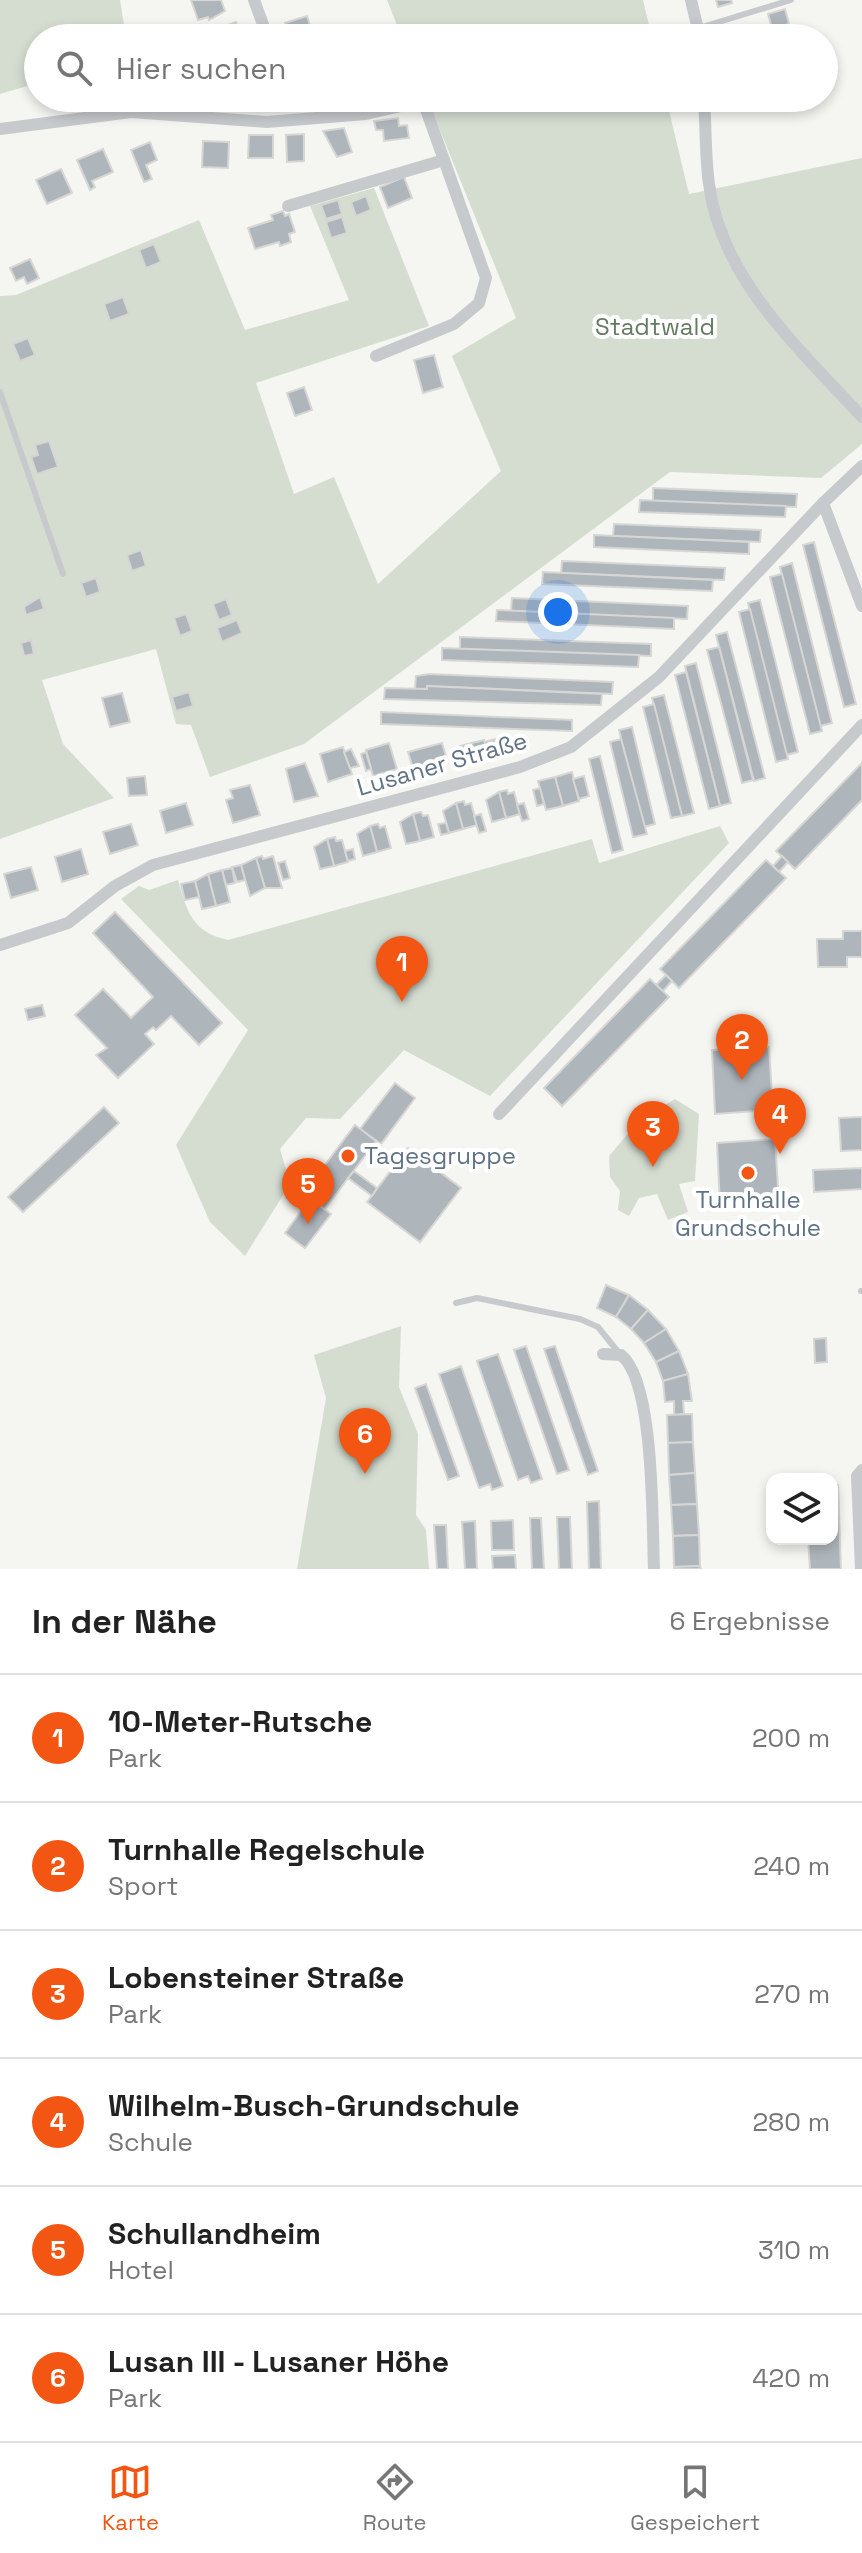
<!DOCTYPE html>
<html lang="de">
<head>
<meta charset="utf-8">
<style>
  body { margin:0; font-family:"Space Grotesk",sans-serif; background:#f2f2f2; color:#222 }
  .controls { position:absolute; right:24px; bottom:24px; display:grid; overflow:hidden; border-radius:16px; box-shadow:0 4px 12px #0003 }
  .controls button { width:72px; height:72px; display:grid; place-items:center; padding:0; border:0; border-bottom:2px solid #e0e0e0; background:#fff; color:#222; font:40px sans-serif }
  .you { position:absolute; left:558px; top:612px; width:28px; height:28px; margin:-20px; border:6px solid #fff; border-radius:50%; background:#1a73e8; box-shadow:0 0 0 12px #1a73e833 }
  .badge { display:grid; place-items:center; width:52px; height:52px; border-radius:50%; background:#f35613; color:#fff; font-size:26px; font-weight:700 }
  .pin { position:absolute; translate:-50% -66px; filter:drop-shadow(0 2px 4px #0008) }
  .pin::after { content:''; position:absolute; top:42px; width:28px; height:24px; background:inherit; clip-path:polygon(0 0,100% 0,50% 100%) }
  .list { margin:0; padding:0; list-style:none }
  h2 { display:flex; justify-content:space-between; align-items:center; height:104px; margin:0; padding:0 32px; font-size:34px }
  h2 small { font-size:26px; font-weight:400; color:#767676 }
  .list li { display:grid; grid-template-columns:52px 1fr auto; gap:24px; align-items:center; box-sizing:border-box; height:128px; padding:0 32px; border-top:2px solid #e0e0e0 }
  .list b { display:block; font-size:30px; white-space:nowrap }
  .list p { margin:0; font-size:26px; white-space:nowrap; color:#767676 }
  .list em { font-size:26px; font-style:normal; color:#767676 }
  .icon { flex:none; width:44px; height:44px; fill:none; stroke:currentColor; stroke-width:2; stroke-linecap:round; stroke-linejoin:round }
  .map { position:relative; flex:none; width:862px; height:1569px; overflow:hidden }
  .search { position:absolute; background:#fff; box-shadow:0 4px 12px #0003; left:24px; right:24px; top:24px; height:88px; display:flex; align-items:center; gap:20px; box-sizing:border-box; padding:0 28px; border-radius:44px; color:#767676; font-size:30px }
  .sheet { height:872px; background:#fff }
  nav { display:flex; justify-content:space-around; align-items:center; box-sizing:border-box; height:112px; border-top:2px solid #e0e0e0; background:#fff; font-size:22px; color:#767676 }
  nav a { display:grid; justify-items:center; gap:4px }
  nav .on { color:#f35613 }
  .map>svg:first-child { display:block }
  .green { fill:#d5ddd1 }
  .building { fill:#aeb5bb; stroke:#d6d6d4; stroke-width:2 }
  .lines { fill:none; stroke-linecap:round; stroke-linejoin:round }
  .lane { stroke:#c7cacd; stroke-width:6 }
  .street { stroke:#c7cacd; stroke-width:12 }
  .poi-dot { fill:#f35613; stroke:#fff; stroke-width:3 }
  .labels { text-anchor:middle; stroke-width:8; stroke-linejoin:round; paint-order:stroke }
  .park-label { font-size:24px; fill:#647b61; stroke:#fff }
  .street-label { font-size:24px; fill:#617285; stroke:#fff }
  .poi-label { font-size:24px; fill:#617285; stroke:#fff; text-anchor:start }
</style>
</head>
<body>
<div class="map">
<svg width="862" height="1569" viewBox="0 0 862 1569">
  <rect width="100%" height="100%" fill="#f5f5f1"/>
  <!-- green -->
  <g class="green">
    <polygon points="0,0 120,0 126,38 38,38 38,83 0,94"/>
    <polygon points="387,0 643,0 652,38 402,38"/>
    <polygon points="427,98 666,98 689,194 862,158 862,444 821,478 670,472 304,744 210,777 191,725 176,724 156,649 42,680 63,744 114,798 0,839 0,296 16,295 199,220 245,330 349,300 310,206 374,188 429,326 256,383 294,494 334,477 378,584 501,471 452,356 516,318"/>
    <path d="M720,826L729,843L490,1096L404,1050L340,1119L306,1118L280,1149L290,1184L245,1256L210,1222L176,1145L248,1030L121,899L139,886L149,890L178,880C187,912 192,932 228,940L592,839L599,863Z"/>
    <polygon points="675,1099 699,1114 695,1181 679,1184 688,1212 668,1220 657,1194 639,1198 629,1216 618,1210 620,1191 610,1177 609,1156 639,1121 666,1124 662,1107"/>
    <polygon points="401,1326 399,1387 418,1434 416,1515 426,1530 429,1569 297,1569 326,1398 314,1355"/>
  </g>
  <!-- building -->
  <g class="building">
    <polygon points="191,0 221,0 225,11 209,20 208,17 198,20"/>
    <polygon points="716,0 731,0 732,3 718,7"/>
    <polygon points="785,9 789,24 772,28 768,14"/>
    <polygon points="307,16 313,35 290,38 285,23"/>
    <polygon points="236,22 241,38 219,38 216,29"/>
    <polygon points="398,118 399,126 407,125 409,138 384,141 383,130 376,130 374,121"/>
    <polygon points="344,128 352,152 337,157 323,131"/>
    <polygon points="304,134 304,161 287,162 286,135"/>
    <polygon points="249,135 273,135 273,158 248,158"/>
    <polygon points="203,141 229,142 228,168 202,167"/>
    <polygon points="150,142 157,160 146,165 152,179 144,182 131,150"/>
    <polygon points="103,149 113,172 92,181 95,187 90,190 77,160"/>
    <polygon points="61,169 72,193 47,204 36,180"/>
    <polygon points="404,177 412,198 388,208 380,187"/>
    <polygon points="366,196 371,210 356,216 351,202"/>
    <polygon points="338,200 342,214 326,219 321,205"/>
    <polygon points="283,211 285,216 289,214 295,232 289,234 291,242 280,246 279,242 255,249 248,228 273,220 271,215"/>
    <polygon points="342,217 347,233 331,238 326,222"/>
    <polygon points="154,244 161,262 146,268 139,250"/>
    <polygon points="30,259 39,278 27,284 24,277 16,281 10,268"/>
    <polygon points="123,297 129,314 110,321 104,304"/>
    <polygon points="28,338 35,355 20,361 13,344"/>
    <polygon points="434,355 443,387 423,393 414,360"/>
    <polygon points="304,387 312,410 295,416 287,393"/>
    <polygon points="49,441 58,467 37,474 31,457 38,455 35,445"/>
    <polygon points="653,488 797,494 796,507 653,501"/>
    <polygon points="640,500 786,506 785,517 639,512"/>
    <polygon points="614,524 761,530 760,542 613,536"/>
    <polygon points="594,535 749,542 749,554 594,547"/>
    <polygon points="814,542 856,704 844,707 803,545"/>
    <polygon points="141,550 146,566 132,571 127,555"/>
    <polygon points="562,561 725,568 724,580 561,573"/>
    <polygon points="792,563 832,723 820,726 780,567"/>
    <polygon points="543,572 713,580 712,591 542,584"/>
    <polygon points="782,574 822,731 810,734 770,577"/>
    <polygon points="96,578 100,592 86,597 81,583"/>
    <polygon points="40,597 44,609 26,615 24,607"/>
    <polygon points="512,598 688,606 687,619 511,611"/>
    <polygon points="226,599 232,615 219,620 213,604"/>
    <polygon points="760,600 798,752 786,755 748,603"/>
    <polygon points="750,609 788,759 776,762 739,612"/>
    <polygon points="497,610 674,618 674,629 496,621"/>
    <polygon points="186,614 192,631 180,636 174,618"/>
    <polygon points="237,620 242,633 222,642 217,628"/>
    <polygon points="727,632 765,778 754,781 716,635"/>
    <polygon points="460,637 651,644 651,656 460,649"/>
    <polygon points="31,640 34,654 24,656 21,643"/>
    <polygon points="719,647 753,780 742,783 707,650"/>
    <polygon points="442,648 639,655 638,667 442,660"/>
    <polygon points="696,663 731,803 720,806 685,666"/>
    <polygon points="686,672 720,806 709,809 675,675"/>
    <polygon points="429,674 613,682 612,694 427,686 427,689 415,689 416,676"/>
    <polygon points="427,686 602,694 601,705 384,699 385,688 427,689"/>
    <polygon points="189,692 193,706 176,711 172,697"/>
    <polygon points="122,693 130,722 110,727 102,698"/>
    <polygon points="664,695 694,813 682,816 652,698"/>
    <polygon points="654,704 682,816 671,818 643,707"/>
    <polygon points="381,712 572,720 572,731 381,724"/>
    <polygon points="632,727 655,824 643,827 619,730"/>
    <polygon points="495,739 499,754 488,756 484,742"/>
    <polygon points="621,739 647,834 633,837 610,742"/>
    <polygon points="484,740 489,759 465,765 460,746"/>
    <polygon points="389,743 397,769 373,776 366,750"/>
    <polygon points="442,743 448,763 422,770 420,766 413,768 408,752"/>
    <polygon points="343,747 352,774 328,782 320,754"/>
    <polygon points="351,749 359,766 350,768 344,752"/>
    <polygon points="366,752 371,769 366,771 361,754"/>
    <polygon points="600,756 623,850 612,853 589,759"/>
    <polygon points="305,763 318,796 294,802 286,769"/>
    <polygon points="862,763 862,800 795,869 776,851"/>
    <polygon points="572,772 579,801 563,806 555,777"/>
    <polygon points="145,776 147,795 129,796 127,778"/>
    <polygon points="584,776 589,796 579,799 573,779"/>
    <polygon points="555,777 563,806 546,810 538,781"/>
    <polygon points="250,785 260,815 233,823 226,800 233,798 230,790"/>
    <polygon points="540,788 544,804 537,806 533,790"/>
    <polygon points="507,790 508,794 514,792 520,814 506,818 499,792"/>
    <polygon points="499,792 506,818 492,822 486,800"/>
    <polygon points="464,801 465,805 471,803 477,825 463,829 456,803"/>
    <polygon points="186,803 193,825 166,833 160,811"/>
    <polygon points="456,803 463,829 449,833 443,811"/>
    <polygon points="524,803 529,819 522,821 517,805"/>
    <polygon points="421,812 423,816 428,815 434,837 420,841 413,814"/>
    <polygon points="413,814 420,841 406,844 400,822"/>
    <polygon points="481,814 486,831 479,833 474,816"/>
    <polygon points="446,823 449,833 441,835 438,824"/>
    <polygon points="131,824 138,845 110,854 103,832"/>
    <polygon points="378,824 380,828 385,826 391,848 377,852 370,826"/>
    <polygon points="370,826 377,852 363,856 357,834"/>
    <polygon points="335,837 336,841 342,840 348,862 334,866 327,839"/>
    <polygon points="327,839 334,866 320,869 314,847"/>
    <polygon points="81,849 88,874 62,882 55,857"/>
    <polygon points="353,849 355,859 348,861 345,851"/>
    <polygon points="262,856 263,859 273,856 282,888 265,888 256,858"/>
    <polygon points="782,856 788,862 779,872 773,866"/>
    <polygon points="256,858 265,888 250,896 241,865"/>
    <polygon points="766,860 786,878 679,988 660,969"/>
    <polygon points="285,861 290,878 283,880 278,863"/>
    <polygon points="241,865 245,880 237,882 232,867"/>
    <polygon points="31,867 38,890 11,898 4,874"/>
    <polygon points="232,868 235,883 226,885 222,870"/>
    <polygon points="222,870 230,902 216,906 208,874"/>
    <polygon points="208,874 216,906 202,909 195,881"/>
    <polygon points="195,881 199,897 185,900 181,884"/>
    <polygon points="115,912 222,1023 199,1045 171,1016 156,1030 153,1027 145,1034 154,1044 118,1078 96,1055 107,1048 75,1015 103,989 131,1018 153,997 93,933"/>
    <polygon points="843,931 862,931 862,957 847,957 847,967 818,967 817,939 843,939"/>
    <polygon points="666,975 672,981 663,991 656,985"/>
    <polygon points="650,979 669,997 562,1106 544,1088"/>
    <polygon points="42,1005 45,1016 28,1020 25,1009"/>
    <polygon points="769,1047 773,1110 715,1114 712,1050"/>
    <polygon points="395,1083 415,1098 381,1144 360,1129"/>
    <polygon points="104,1107 119,1123 23,1212 8,1197"/>
    <polygon points="862,1117 862,1150 841,1151 839,1118"/>
    <polygon points="355,1125 376,1141 324,1210 303,1194"/>
    <polygon points="775,1139 779,1203 720,1206 717,1143"/>
    <polygon points="408,1148 461,1188 420,1242 367,1202"/>
    <polygon points="862,1168 862,1189 814,1192 813,1170"/>
    <polygon points="354,1171 377,1188 372,1196 348,1178"/>
    <polygon points="310,1199 331,1214 305,1248 285,1233"/>
    <polygon points="606,1285 629,1295 616,1317 597,1308"/>
    <polygon points="629,1295 648,1310 631,1329 616,1317"/>
    <polygon points="648,1310 666,1329 644,1343 631,1329"/>
    <polygon points="666,1329 679,1351 656,1362 644,1343"/>
    <polygon points="826,1338 827,1362 815,1363 814,1339"/>
    <polygon points="526,1346 569,1470 557,1474 514,1350"/>
    <polygon points="555,1346 598,1471 588,1475 544,1349"/>
    <polygon points="679,1351 688,1374 663,1381 656,1362"/>
    <polygon points="498,1354 542,1479 531,1483 528,1476 518,1480 477,1361"/>
    <polygon points="461,1366 503,1486 492,1490 490,1484 479,1488 439,1374"/>
    <polygon points="688,1374 692,1401 683,1401 684,1414 674,1415 674,1401 665,1402 663,1381"/>
    <polygon points="426,1384 459,1476 448,1480 415,1388"/>
    <polygon points="692,1414 693,1442 668,1443 667,1415"/>
    <polygon points="693,1442 695,1473 669,1475 668,1443"/>
    <polygon points="695,1473 697,1504 671,1505 669,1475"/>
    <polygon points="832,1485 838,1485 841,1569 810,1569 808,1539 832,1539"/>
    <polygon points="599,1501 601,1569 589,1569 587,1502"/>
    <polygon points="697,1504 699,1535 673,1536 671,1505"/>
    <polygon points="557,1517 570,1517 572,1569 559,1569"/>
    <polygon points="530,1518 541,1518 544,1569 532,1569"/>
    <polygon points="513,1520 514,1550 492,1550 491,1521"/>
    <polygon points="475,1521 477,1569 465,1569 462,1522"/>
    <polygon points="434,1525 446,1525 448,1569 437,1569"/>
    <polygon points="699,1535 700,1566 674,1567 673,1536"/>
    <polygon points="515,1555 516,1569 493,1569 492,1556"/>
    <polygon points="700,1566 701,1569 674,1569 674,1567"/>
  </g>
  <g class="lines">
    <!-- lane -->
    <g class="lane">
      <polyline points="699,28 791,0"/>
      <polyline points="0,392 63,574"/>
      <polyline points="861,1291 862,1291"/>
      <polyline points="456,1303 477,1298 580,1319 598,1327 619,1353"/>
    </g>
    <!-- street -->
    <g class="street">
      <polyline points="254,0 268,38"/>
      <polyline points="691,0 700,38"/>
      <polyline points="664,38 699,28"/>
      <path d="M704,98C706,126 705,156 709,184C721,280 801,350 862,417"/>
      <polyline points="0,129 131,112 267,122 366,114 436,98"/>
      <polyline points="288,206 444,160"/>
      <polyline points="376,356 454,324 479,303 486,278 423,101"/>
      <polyline points="862,466 823,503 862,606"/>
      <polyline points="0,945 68,923 115,886 153,865 520,767 571,747 659,677 823,503"/>
      <polyline points="499,1114 862,725"/>
      <path d="M603,1354L621,1355C655,1381 652,1525 654,1569"/>
      <polyline points="861,1569 857,1476 862,1470"/>
    </g>
  </g>
  <!-- markers -->
  <g class="poi-dot">
    <circle cx="348" cy="1156" r="8"/>
    <circle cx="748" cy="1173" r="8"/>
  </g>
  <g class="labels">
    <!-- park labels -->
    <g class="park-label">
      <text x="655" y="335">Stadtwald</text>
    </g>
    <!-- street labels -->
    <g class="street-label">
      <text transform="translate(442 764) rotate(-16)" y="8">Lusaner Straße</text>
    </g>
    <!-- poi labels -->
    <g class="poi-label">
      <text x="364" y="1164">Tagesgruppe</text>
      <text x="748" y="1208" text-anchor="middle">Turnhalle<tspan x="748" dy="28">Grundschule</tspan></text>
    </g>
  </g>
</svg>
<div class="controls">
<button><svg class="icon" aria-label="layers" viewBox="0 0 24 24"><path d="M12 4l9 5-9 5-9-5zM3 14l9 5 9-5"/></svg></button>
</div>
<div class="you"></div>
<div class="pin badge" style="left:402px;top:1002px">1</div>
<div class="pin badge" style="left:742px;top:1080px">2</div>
<div class="pin badge" style="left:653px;top:1167px">3</div>
<div class="pin badge" style="left:780px;top:1154px">4</div>
<div class="pin badge" style="left:308px;top:1224px">5</div>
<div class="pin badge" style="left:365px;top:1474px">6</div>
<div class="search"><svg class="icon" aria-label="search" viewBox="0 0 24 24"><circle cx="10" cy="10" r="6"/><path d="M15 15l6 6"/></svg>Hier suchen</div>
</div>
<section class="sheet">
<h2>In der Nähe<small>6 Ergebnisse</small></h2>
<ul class="list">
<li><span class="badge">1</span><div><b>10-Meter-Rutsche</b><p>Park</p></div><em>200 m</em></li>
<li><span class="badge">2</span><div><b>Turnhalle Regelschule</b><p>Sport</p></div><em>240 m</em></li>
<li><span class="badge">3</span><div><b>Lobensteiner Straße</b><p>Park</p></div><em>270 m</em></li>
<li><span class="badge">4</span><div><b>Wilhelm-Busch-Grundschule</b><p>Schule</p></div><em>280 m</em></li>
<li><span class="badge">5</span><div><b>Schullandheim</b><p>Hotel</p></div><em>310 m</em></li>
<li><span class="badge">6</span><div><b>Lusan III - Lusaner Höhe</b><p>Park</p></div><em>420 m</em></li>
</ul>
</section>
<nav>
<a class="on"><svg class="icon" aria-label="map" viewBox="0 0 24 24"><path d="M3 6l6-2 6 2 6-2v14l-6 2-6-2-6 2zM9 4v14M15 6v14"/></svg>Karte</a>
<a><svg class="icon" aria-label="directions" viewBox="0 0 24 24"><path d="M12 3l9 9-9 9-9-9zM9 14v-3h6M13 9l2 2-2 2"/></svg>Route</a>
<a><svg class="icon" aria-label="saved" viewBox="0 0 24 24"><path d="M7 4h10v16l-5-4-5 4z"/></svg>Gespeichert</a>
</nav>
</body>
</html>
